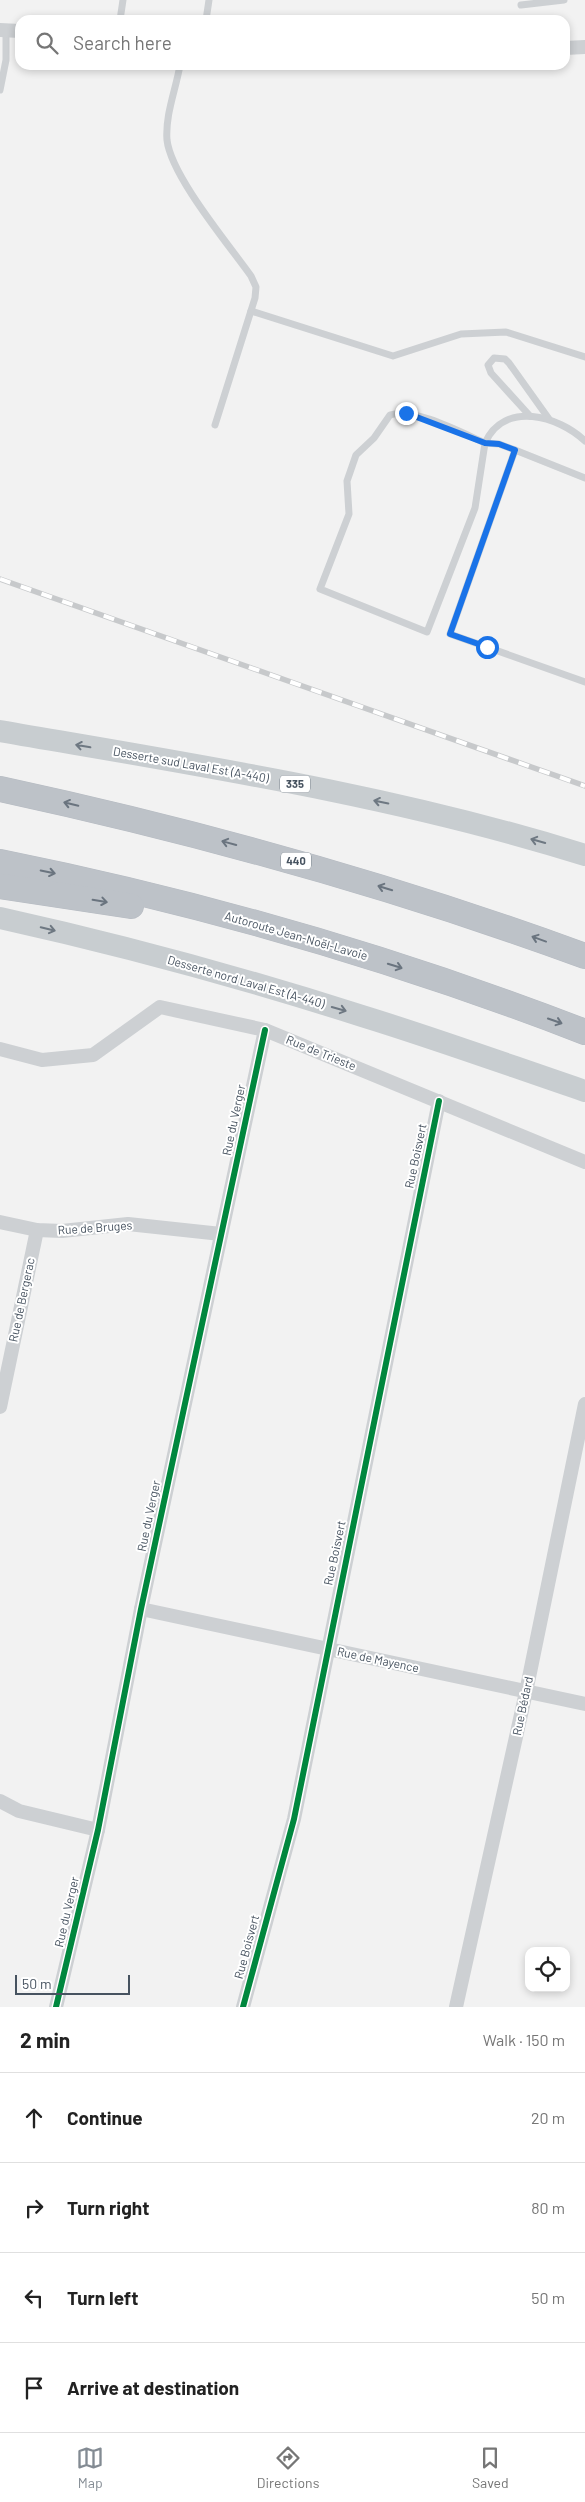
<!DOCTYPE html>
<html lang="en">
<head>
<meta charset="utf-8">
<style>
  body { margin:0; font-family:Barlow,sans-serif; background:#f2f2f2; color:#222 }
  .controls { position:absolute; right:15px; bottom:15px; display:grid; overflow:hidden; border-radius:10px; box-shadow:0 2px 8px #0003 }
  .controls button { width:45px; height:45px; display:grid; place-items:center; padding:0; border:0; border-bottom:1px solid #e0e0e0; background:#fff; color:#222; font:25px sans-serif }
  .scale { position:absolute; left:15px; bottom:12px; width:115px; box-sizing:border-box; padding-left:5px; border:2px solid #475360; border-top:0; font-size:14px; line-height:18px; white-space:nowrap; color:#475360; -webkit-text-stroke:4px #fff; paint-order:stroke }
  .stop { position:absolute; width:15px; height:15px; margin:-11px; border:4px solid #1a73e8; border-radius:50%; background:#fff }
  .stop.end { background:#1a73e8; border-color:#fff; box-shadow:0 1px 5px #0008 }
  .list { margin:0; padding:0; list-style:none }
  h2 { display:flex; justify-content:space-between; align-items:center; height:65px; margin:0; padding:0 20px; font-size:21px }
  h2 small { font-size:16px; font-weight:400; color:#767676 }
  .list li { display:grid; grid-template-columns:32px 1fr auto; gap:15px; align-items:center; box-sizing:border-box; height:90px; padding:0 20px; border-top:1px solid #e0e0e0 }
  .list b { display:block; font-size:19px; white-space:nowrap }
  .list em { font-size:16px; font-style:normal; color:#767676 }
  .icon { flex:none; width:28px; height:28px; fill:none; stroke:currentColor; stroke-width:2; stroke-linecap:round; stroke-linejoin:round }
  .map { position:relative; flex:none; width:585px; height:2007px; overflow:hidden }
  .search { position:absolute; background:#fff; box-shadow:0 2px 8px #0003; left:15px; right:15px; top:15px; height:55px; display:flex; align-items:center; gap:12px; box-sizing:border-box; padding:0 18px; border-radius:15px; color:#767676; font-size:19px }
  .sheet { height:425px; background:#fff }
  nav { display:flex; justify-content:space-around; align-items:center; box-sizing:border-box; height:70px; border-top:1px solid #e0e0e0; background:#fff; font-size:14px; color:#767676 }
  nav a { display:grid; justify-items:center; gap:2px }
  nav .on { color:#838b93 }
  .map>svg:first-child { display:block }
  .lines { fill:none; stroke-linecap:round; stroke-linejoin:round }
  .highway-casing { stroke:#b6bbc2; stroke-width:26 }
  .lane { stroke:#cdd0d3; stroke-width:7 }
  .street { stroke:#cdd0d3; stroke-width:14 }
  .primary { stroke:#c8cdd0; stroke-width:22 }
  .highway { stroke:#bdc2c8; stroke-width:25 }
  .rail-casing { stroke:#c7c9cb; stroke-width:5.5 }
  .rail { stroke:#fff; stroke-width:4; stroke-dasharray:11; stroke-linecap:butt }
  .cycleway-casing { stroke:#fff; stroke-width:9 }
  .cycleway { stroke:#00873e; stroke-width:6 }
  .oneway { stroke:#6e7882 }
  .oneway2 { stroke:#6a747f }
  .route { stroke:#1a73e8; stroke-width:6 }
  .labels { text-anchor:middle; stroke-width:4; stroke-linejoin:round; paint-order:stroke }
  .shield { fill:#fff; stroke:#7e8790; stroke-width:1 }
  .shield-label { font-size:11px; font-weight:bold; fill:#475360 }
  .street-label { font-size:12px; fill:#475360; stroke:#fff }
</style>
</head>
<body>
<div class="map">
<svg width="585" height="2007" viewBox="0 0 585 2007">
  <rect width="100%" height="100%" fill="#f2f2f2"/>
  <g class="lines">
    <defs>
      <g id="highway">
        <path d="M0,789C199,832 394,886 585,956"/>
        <path d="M0,862C199,902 396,959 585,1032"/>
        <polyline points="0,886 131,906"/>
      </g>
    </defs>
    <!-- highway casing -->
    <use href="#highway" class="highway-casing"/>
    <!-- lane -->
    <g class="lane">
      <polyline points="521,5 564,0"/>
      <polyline points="120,20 123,0"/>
      <polyline points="206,20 209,0"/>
      <path d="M180,65C176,89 165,115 167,140C171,176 229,245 251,276L256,287L255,298L215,425"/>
      <polyline points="0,90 6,60 6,30"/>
      <polyline points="251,311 393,356 461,334 506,332 585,357"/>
      <polyline points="530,416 491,373 488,365 494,358 505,359 509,363 549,419"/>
      <path d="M515,450L499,444L485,443L475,508L427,632L320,589L349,514L347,481L356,455L374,438L390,415C414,407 462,433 485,443C504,400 559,416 585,441"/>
      <polyline points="585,478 515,450 450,634 585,682"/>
    </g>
    <!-- street -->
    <g class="street">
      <polyline points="0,30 20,31"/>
      <polyline points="565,48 585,47"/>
      <polyline points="0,1049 42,1060 93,1055 160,1007 265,1030 585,1162"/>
      <polyline points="0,1222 37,1230 62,1231 128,1224 221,1234"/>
      <polyline points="0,1407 37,1230"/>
      <polyline points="141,1609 585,1704"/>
      <polyline points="0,1801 19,1811 98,1830"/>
      <polyline points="56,2007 98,1830 141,1609 265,1030"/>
      <polyline points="243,2007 294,1819 439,1101"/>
      <polyline points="456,2007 526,1692 585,1404"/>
    </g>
    <!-- primary -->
    <g class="primary">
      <path d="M0,731C196,765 394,795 585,855"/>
      <path d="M0,918C122,945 243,978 362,1016C437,1039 511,1066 585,1091"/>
    </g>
    <!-- highway -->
    <use href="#highway" class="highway"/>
    <defs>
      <polyline id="rail" points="0,579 585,786"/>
    </defs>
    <!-- rail casing -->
    <use href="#rail" class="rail-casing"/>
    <!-- rail -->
    <use href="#rail" class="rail"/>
    <defs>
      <g id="cycleway">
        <polyline points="56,2007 98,1830 141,1609 265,1030"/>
        <polyline points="243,2007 294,1819 439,1101"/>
      </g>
    </defs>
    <!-- cycleway casing -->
    <use href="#cycleway" class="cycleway-casing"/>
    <!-- cycleway -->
    <use href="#cycleway" class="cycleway"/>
  </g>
  <!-- one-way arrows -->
  <defs><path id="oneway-shaft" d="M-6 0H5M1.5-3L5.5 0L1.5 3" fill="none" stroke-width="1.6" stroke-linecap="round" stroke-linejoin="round" transform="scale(1.25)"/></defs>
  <g class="oneway">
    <use href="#oneway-shaft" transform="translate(83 746) rotate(-170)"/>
    <use href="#oneway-shaft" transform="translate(381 802) rotate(-168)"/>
    <use href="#oneway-shaft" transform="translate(538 841) rotate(-164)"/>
    <use href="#oneway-shaft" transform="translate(48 929) rotate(14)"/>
    <use href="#oneway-shaft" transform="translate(339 1009) rotate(16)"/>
  </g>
  <g class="oneway2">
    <use href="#oneway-shaft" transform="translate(71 804) rotate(-167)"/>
    <use href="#oneway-shaft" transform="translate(229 843) rotate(-165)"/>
    <use href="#oneway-shaft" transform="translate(48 872) rotate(12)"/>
    <use href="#oneway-shaft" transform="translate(385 888) rotate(-163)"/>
    <use href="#oneway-shaft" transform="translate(100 901) rotate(9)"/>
    <use href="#oneway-shaft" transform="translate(539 939) rotate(-160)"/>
    <use href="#oneway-shaft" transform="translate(395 966) rotate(17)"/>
    <use href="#oneway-shaft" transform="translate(555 1021) rotate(19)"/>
  </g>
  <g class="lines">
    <!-- route -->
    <polyline class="route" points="406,413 485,443 499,444 515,450 450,634 487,647"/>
  </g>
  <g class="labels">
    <!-- shield labels -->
    <g class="shield">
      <rect x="280" y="775.5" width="30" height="17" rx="4"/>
      <rect x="281" y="852.5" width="30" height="17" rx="4"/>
    </g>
    <g class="shield-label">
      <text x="295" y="788">335</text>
      <text x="296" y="865">440</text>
    </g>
    <!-- street labels -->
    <g class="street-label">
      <text transform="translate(191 765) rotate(10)" y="4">Desserte sud Laval Est (A-440)</text>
      <text transform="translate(296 936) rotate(16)" y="4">Autoroute Jean-Noël-Lavoie</text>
      <text transform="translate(246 982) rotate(16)" y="4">Desserte nord Laval Est (A-440)</text>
      <text transform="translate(321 1053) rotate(22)" y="4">Rue de Trieste</text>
      <text transform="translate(234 1120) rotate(-78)" y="4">Rue du Verger</text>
      <text transform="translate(416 1156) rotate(-78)" y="4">Rue Boisvert</text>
      <text transform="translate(95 1228) rotate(-4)" y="4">Rue de Bruges</text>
      <text transform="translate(22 1300) rotate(-78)" y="4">Rue de Bergerac</text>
      <text transform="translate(149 1516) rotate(-78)" y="4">Rue du Verger</text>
      <text transform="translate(335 1553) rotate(-78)" y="4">Rue Boisvert</text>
      <text transform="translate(378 1660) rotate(12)" y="4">Rue de Mayence</text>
      <text transform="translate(523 1706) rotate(-78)" y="4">Rue Bédard</text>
      <text transform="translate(67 1912) rotate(-77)" y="4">Rue du Verger</text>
      <text transform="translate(247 1947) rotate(-75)" y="4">Rue Boisvert</text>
    </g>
  </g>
</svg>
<div class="controls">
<button><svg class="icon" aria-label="locate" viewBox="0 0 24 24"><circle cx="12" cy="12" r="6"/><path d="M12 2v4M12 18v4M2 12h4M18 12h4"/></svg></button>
</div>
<div class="scale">50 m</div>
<div class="stop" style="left:487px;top:647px"></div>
<div class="stop end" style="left:406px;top:413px"></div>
<div class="search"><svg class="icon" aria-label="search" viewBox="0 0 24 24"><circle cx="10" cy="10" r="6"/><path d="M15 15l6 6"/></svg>Search here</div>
</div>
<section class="sheet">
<h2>2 min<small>Walk · 150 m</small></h2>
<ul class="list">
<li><svg class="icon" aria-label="ahead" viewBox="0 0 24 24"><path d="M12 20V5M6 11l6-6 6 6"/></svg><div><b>Continue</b></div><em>20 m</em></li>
<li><svg class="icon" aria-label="right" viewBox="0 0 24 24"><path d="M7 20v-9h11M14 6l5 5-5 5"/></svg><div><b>Turn right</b></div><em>80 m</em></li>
<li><svg class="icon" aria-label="left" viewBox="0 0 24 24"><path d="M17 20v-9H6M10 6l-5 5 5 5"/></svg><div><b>Turn left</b></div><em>50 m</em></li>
<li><svg class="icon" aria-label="arrive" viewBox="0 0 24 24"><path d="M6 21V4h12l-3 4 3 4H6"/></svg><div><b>Arrive at destination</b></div></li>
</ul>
</section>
<nav>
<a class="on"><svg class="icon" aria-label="map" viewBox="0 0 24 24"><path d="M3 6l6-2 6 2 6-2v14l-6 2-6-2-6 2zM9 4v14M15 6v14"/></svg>Map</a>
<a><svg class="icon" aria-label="directions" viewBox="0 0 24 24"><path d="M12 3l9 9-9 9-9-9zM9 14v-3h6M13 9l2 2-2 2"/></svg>Directions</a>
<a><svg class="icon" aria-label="saved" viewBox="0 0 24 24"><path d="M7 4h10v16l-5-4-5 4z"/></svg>Saved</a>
</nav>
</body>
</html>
